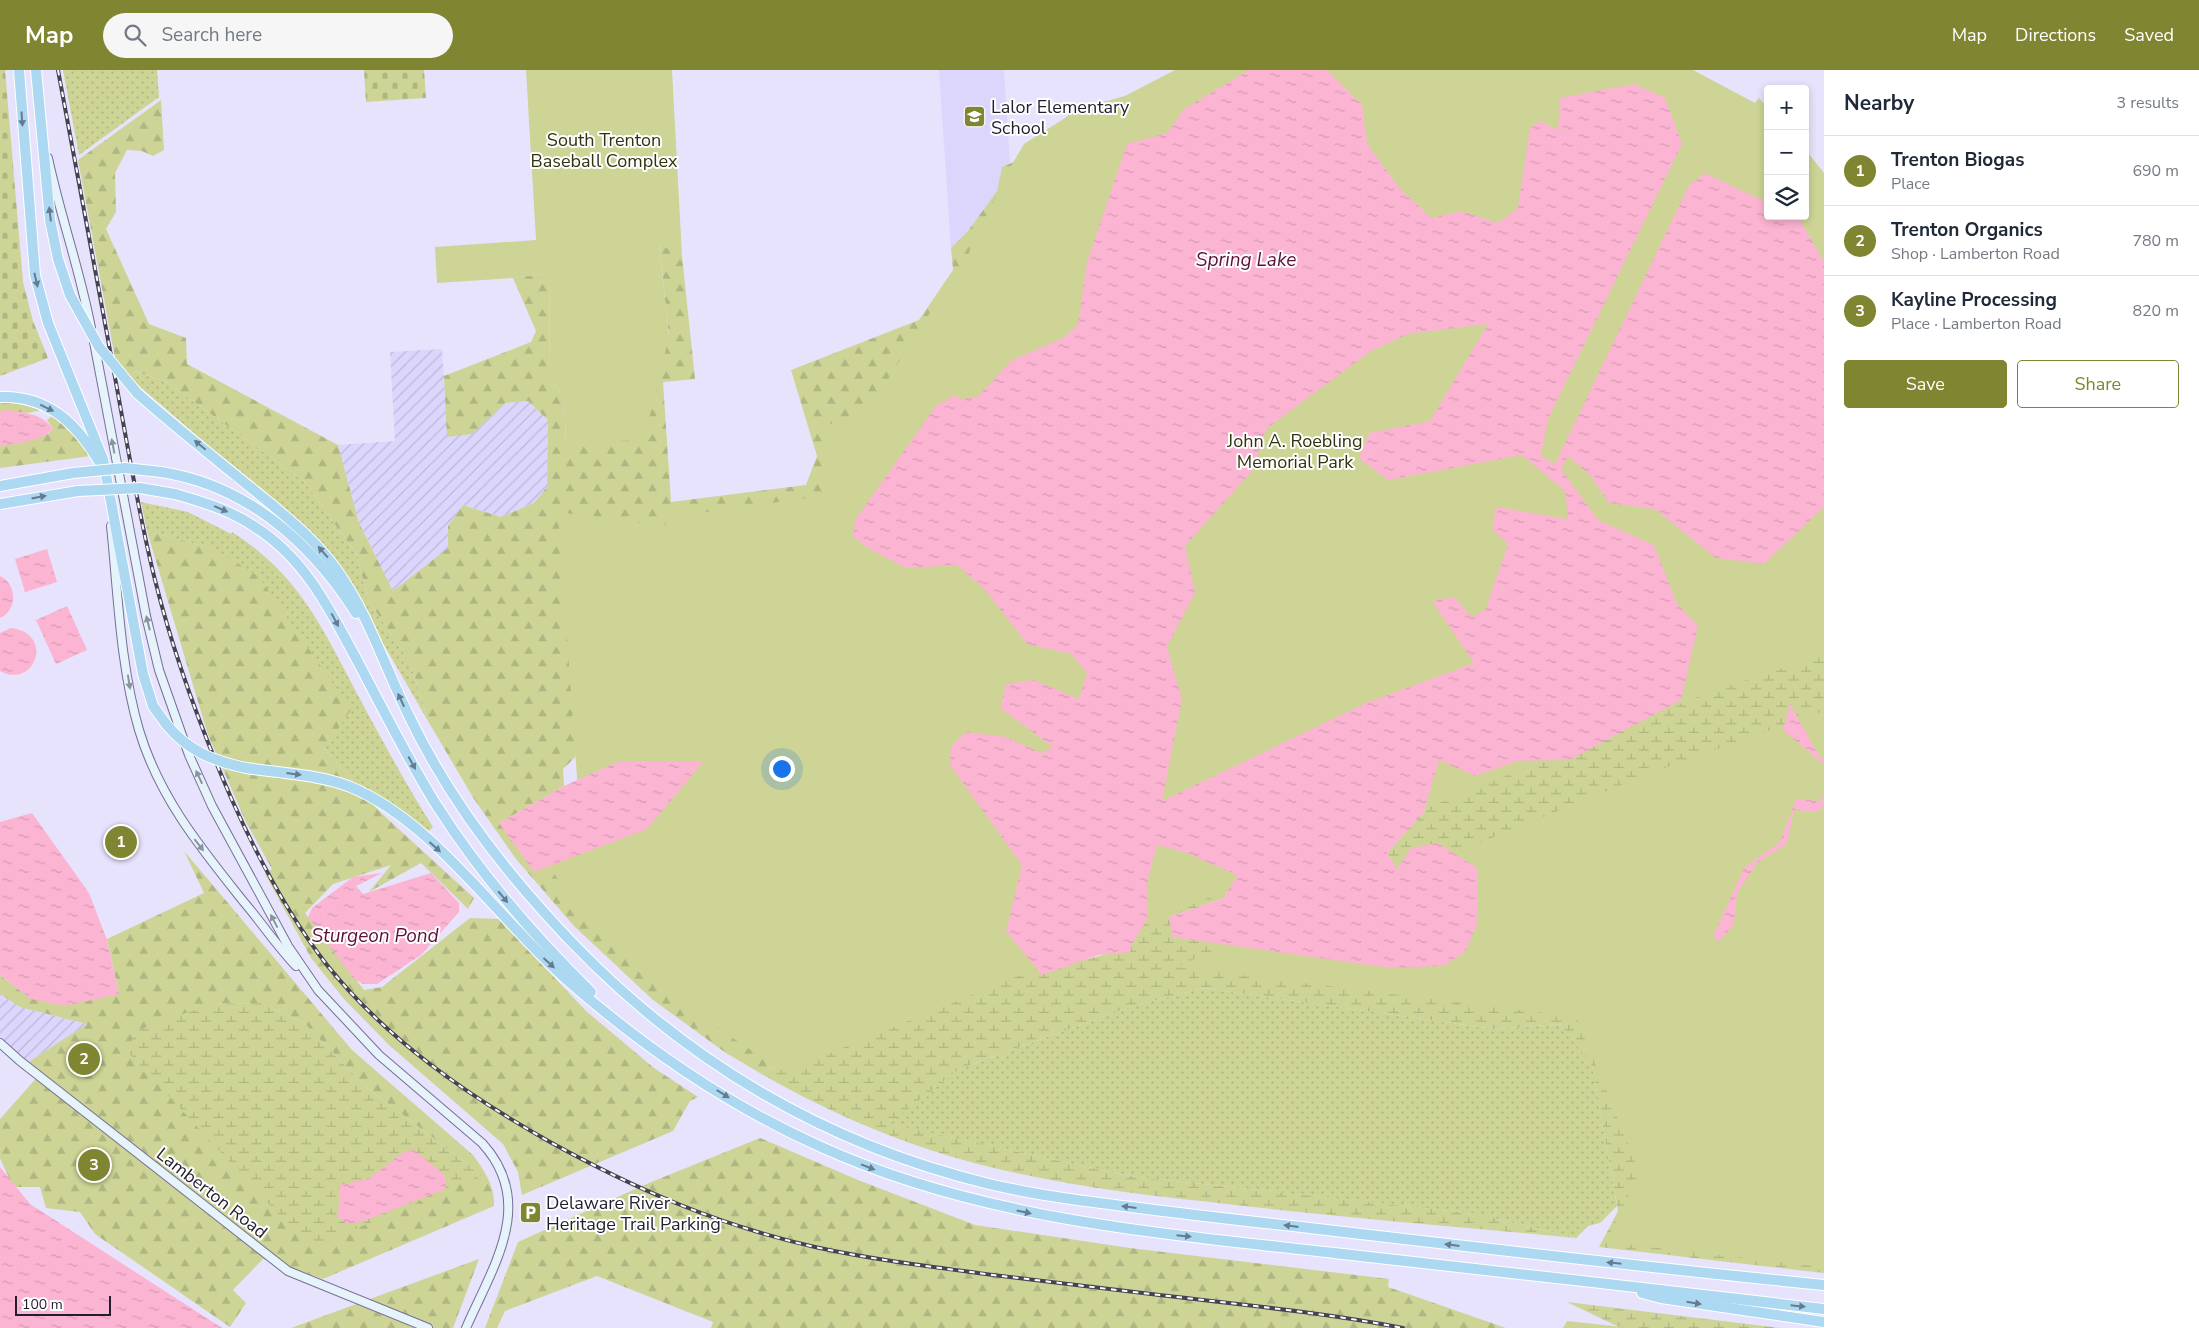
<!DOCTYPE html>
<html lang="en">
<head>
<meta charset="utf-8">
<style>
  body { margin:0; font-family:"Nunito Sans",sans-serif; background:#f6f6f7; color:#1f2937 }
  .controls { position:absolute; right:15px; top:15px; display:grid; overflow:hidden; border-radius:5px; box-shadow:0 2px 8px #0003 }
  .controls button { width:45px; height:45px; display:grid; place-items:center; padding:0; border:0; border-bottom:1px solid #e0e1e3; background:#fff; color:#1f2937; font:25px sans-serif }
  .scale { position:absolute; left:15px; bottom:12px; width:96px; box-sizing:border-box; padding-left:5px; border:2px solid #211e2d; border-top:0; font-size:14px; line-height:18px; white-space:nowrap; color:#211e2d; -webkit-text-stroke:4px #fff; paint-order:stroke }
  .you { position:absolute; left:781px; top:698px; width:18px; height:18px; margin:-12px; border:4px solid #fff; border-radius:50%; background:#1a73e8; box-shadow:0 0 0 8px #1a73e833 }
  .badge { display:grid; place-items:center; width:32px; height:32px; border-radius:50%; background:#7f8530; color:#fff; font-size:16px; font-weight:700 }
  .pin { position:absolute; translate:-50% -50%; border:2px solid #fff; box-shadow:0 1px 5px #0006 }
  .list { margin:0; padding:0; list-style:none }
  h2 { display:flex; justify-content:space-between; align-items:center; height:65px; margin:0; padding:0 20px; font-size:21px }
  h2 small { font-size:16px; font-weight:400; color:#747a83 }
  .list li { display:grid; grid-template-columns:32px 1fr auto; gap:15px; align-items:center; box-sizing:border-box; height:70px; padding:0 20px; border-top:1px solid #e0e1e3 }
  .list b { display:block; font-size:19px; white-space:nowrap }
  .list p { margin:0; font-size:16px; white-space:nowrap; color:#747a83 }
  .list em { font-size:16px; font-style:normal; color:#747a83 }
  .actions { display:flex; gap:10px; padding:15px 20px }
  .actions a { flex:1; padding:11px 0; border:1px solid #7f8530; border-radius:5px; text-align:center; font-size:18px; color:#7f8530 }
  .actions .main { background:#7f8530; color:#fff }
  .icon { flex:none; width:28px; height:28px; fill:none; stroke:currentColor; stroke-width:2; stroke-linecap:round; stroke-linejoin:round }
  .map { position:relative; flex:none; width:1824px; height:1258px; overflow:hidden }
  header { display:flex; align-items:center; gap:30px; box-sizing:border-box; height:70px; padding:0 25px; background:#7f8530; color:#fff }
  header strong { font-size:24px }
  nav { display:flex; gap:28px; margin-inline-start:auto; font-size:18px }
  .search { width:350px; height:45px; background:#f6f6f7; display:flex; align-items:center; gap:12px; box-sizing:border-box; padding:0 18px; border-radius:28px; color:#747a83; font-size:19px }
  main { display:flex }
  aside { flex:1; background:#fff }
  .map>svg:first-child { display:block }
  .built { fill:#dcd6fd }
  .industrial { fill:url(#industrial-furrows) }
  .grass { fill:url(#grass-dots) }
  .forest { fill:url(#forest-firs); fill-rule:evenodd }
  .wetland { fill:url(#wetland-marsh) }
  .cemetery { fill:url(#cemetery-stones) }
  .park { fill:#cdd495 }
  .water { fill:url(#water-ripples); fill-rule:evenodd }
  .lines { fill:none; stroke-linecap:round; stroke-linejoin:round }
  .secondary-casing { stroke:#756f94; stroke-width:10 }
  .highway-casing { stroke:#fff; stroke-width:12 }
  .secondary { stroke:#e6f3fb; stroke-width:8 }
  .highway { stroke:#acd8f1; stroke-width:10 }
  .rail-casing { stroke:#454253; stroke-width:4 }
  .rail { stroke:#fff; stroke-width:2; stroke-dasharray:5.5; stroke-linecap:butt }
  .highway-bridge-casing { stroke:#fff; stroke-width:12; stroke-linecap:butt }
  .highway-bridge { stroke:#acd8f1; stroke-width:10 }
  .oneway { fill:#667b8f }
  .oneway2 { fill:#8d939e }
  .labels { text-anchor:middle; stroke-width:4; stroke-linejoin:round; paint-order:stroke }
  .poi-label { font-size:18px; fill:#211e2d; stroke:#fff; text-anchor:start }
  .park-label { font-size:18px; fill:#31330d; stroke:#fff }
  .street-label { font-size:18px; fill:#211e2d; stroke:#fff }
  .water-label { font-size:19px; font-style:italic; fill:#5b1038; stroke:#fff }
</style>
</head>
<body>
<header>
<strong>Map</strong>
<div class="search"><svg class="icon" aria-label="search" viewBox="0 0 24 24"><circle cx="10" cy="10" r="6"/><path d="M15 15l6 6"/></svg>Search here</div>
<nav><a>Map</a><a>Directions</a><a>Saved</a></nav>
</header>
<main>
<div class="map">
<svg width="1824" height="1258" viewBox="0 0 1824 1258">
  <defs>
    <pattern id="industrial-furrows" width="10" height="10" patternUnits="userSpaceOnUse" patternTransform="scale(1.25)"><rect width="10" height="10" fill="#dcd6fd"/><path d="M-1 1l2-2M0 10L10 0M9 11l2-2" fill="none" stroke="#bcb7d9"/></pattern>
    <pattern id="grass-dots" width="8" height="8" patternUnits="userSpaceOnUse" patternTransform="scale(1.25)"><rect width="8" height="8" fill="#cdd495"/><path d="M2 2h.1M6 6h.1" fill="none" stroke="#b0b681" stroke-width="1.8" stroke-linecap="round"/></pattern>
    <pattern id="forest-firs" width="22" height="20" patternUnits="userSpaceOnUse" patternTransform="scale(1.25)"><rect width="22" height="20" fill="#cdd495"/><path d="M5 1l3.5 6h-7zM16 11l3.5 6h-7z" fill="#b0b681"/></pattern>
    <pattern id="wetland-marsh" width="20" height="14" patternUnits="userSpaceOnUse" patternTransform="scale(1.25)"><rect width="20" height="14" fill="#cdd495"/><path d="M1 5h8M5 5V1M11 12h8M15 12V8" fill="none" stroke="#b0b681"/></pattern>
    <pattern id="cemetery-stones" width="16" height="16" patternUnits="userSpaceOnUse" patternTransform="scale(1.25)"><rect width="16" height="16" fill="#cdd495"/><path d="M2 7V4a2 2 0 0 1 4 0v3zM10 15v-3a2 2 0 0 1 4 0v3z" fill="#b0b681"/></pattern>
    <pattern id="water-ripples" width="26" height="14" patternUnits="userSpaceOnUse" patternTransform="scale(1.25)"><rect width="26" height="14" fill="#fbb4d1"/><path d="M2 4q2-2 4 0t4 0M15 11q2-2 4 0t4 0" fill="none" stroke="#d79ab4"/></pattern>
  </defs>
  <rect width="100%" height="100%" fill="#e7e3fd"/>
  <!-- built -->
  <polygon class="built" points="939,0 1004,0 1010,93 1002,97 997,121 968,161 951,178"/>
  <!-- industrial -->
  <g class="industrial">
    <polygon points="442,279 448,367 472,364 505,333 528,331 548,350 547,417 534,433 501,447 463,435 448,456 448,478 393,521 359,453 338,375 395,371 390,282"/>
    <polygon points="0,924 20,937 88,954 27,993 0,968"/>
  </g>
  <!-- grass -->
  <g class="grass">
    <polygon points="63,0 157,0 159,27 79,85"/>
    <polygon points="136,301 168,313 305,412 357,485 368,530 410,592 428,651 346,509 259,424 232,411 231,395 130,308"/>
    <path d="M141,432L188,442L231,464L232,462C301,506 324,562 361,631C384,674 407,716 433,757L429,761L357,716L324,678L215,479L147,461Z"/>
    <polygon points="1203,918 1494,959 1560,954 1592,994 1617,1136 1600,1153 1588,1156 1576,1168 1476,1144 1130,1106 888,1054 959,999 1130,937"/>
  </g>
  <!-- forest -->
  <g class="forest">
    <polygon points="1127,27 1087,192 563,699 564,716 499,753 647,759 736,966 1034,896 760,1003 726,983 653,930 574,856 516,789 474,729 428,651 410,592 368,530 357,485 305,412 168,313 136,301 130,308 116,293 78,90 161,30 164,80 153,86 142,81 127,80 115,103 116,142 106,159 149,254 186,268 187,294 338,375 359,453 393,521 448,478 448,456 463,435 501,447 534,433 547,417 548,350 528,331 505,333 472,364 447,367 444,306 531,272 536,261 513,208 549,203 550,308 564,328 566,373 669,266 659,173 682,186 695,309 663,312 671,432 806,415 817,386 791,300 919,250 953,200 951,178 968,161 997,121 1002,97 1023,88 1073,41"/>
    <polygon points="5,330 41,340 28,343 0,341 0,331"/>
    <polygon points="52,346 71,359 91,386 0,398 0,376 48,364 53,359 47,350"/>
    <polygon points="147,461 215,479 259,507 351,640 324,678 379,741 474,828 468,839 421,793 369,822 391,795 333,814 305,843 364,920 382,917 470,848 499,849 586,941 654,998 698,1027 690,1031 673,1061 522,1125 518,1102 503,1074 389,975 344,929 311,888 265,804 272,799 245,750 208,665"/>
    <path d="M184,781L352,980L473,1085C484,1100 495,1116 494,1136L323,1209L263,1189L233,1220L246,1233L230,1257L95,1164L80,1142L46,1138L40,1117H13L0,1088V1049L40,1004L27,993L87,954L20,937L0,924V905L31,929L119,924L107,869L204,823ZM262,933L304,953L366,1017L482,1105L211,934Z"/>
    <polygon points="760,1068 858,1110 975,1155 1130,1178 1389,1209 1388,1217 1506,1258 711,1258 713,1252 597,1206 505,1241 497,1258 485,1258 518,1172 644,1115"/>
    <polygon points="479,1189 453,1258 291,1258"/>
  </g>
  <!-- wetland -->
  <g class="wetland">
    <path d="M1824,437V1203L1599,1177L1618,1141L1592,995L1560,954L1494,959L1203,918L1130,937L959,999L889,1054L1130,1106L1477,1144L1576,1168C1462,1157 1349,1148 1235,1135C1153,1126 1070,1117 990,1097C909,1077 831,1044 760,1003L1034,896L1075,892L1115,882H1130L1156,774L1237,805L1224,828L1169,847L1397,800L1387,783L1424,742L1439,690Z"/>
    <polygon points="262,933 304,953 366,1017 482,1105 320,1174 303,1171 126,980 138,960 211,934"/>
    <polygon points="1567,1232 1780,1258 1621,1258"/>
  </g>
  <!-- cemetery -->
  <g class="cemetery">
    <polygon points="0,0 5,0 23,212 33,251 48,288 0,306"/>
    <polygon points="364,0 424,0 426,28 366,32"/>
  </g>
  <!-- park -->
  <g class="park">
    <polygon points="526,0 672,0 682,186 659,174 669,266 644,370 566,373 564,328 550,308 549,203 513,208 437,213 435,177 536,170"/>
    <polygon points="1175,0 1693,0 1755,33 1759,28 1768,38 1768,146 1805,146 1805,79 1824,103 1824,584 1705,624 784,1002 704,949 632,890 566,823 540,780 581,763 558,442 664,456 681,431 684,445 829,425 820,355 862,350 945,219 959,203 1011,96 1024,74 1081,38 1125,26"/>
    <polygon points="1824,641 1824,1197 1606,1172 1640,1103 1576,947 1175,897 1653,702"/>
    <polygon points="1567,1251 1632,1258 1563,1258"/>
  </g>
  <!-- water -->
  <g class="water">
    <path d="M1249,0H1327L1362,35L1367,74L1401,120L1432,148L1461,141L1498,153L1518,138L1530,58L1540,51L1558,60L1560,28L1634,14L1665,28L1682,74L1548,349L1541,386L1555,394L1689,115L1705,103L1768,133V146L1799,148L1824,192V437L1764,494L1716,488L1655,439L1609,433L1590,405L1568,386L1561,399L1598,450L1654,475L1677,534L1698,556L1681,630L1569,690L1517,691L1475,706L1439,690L1424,742L1387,783L1397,799L1411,778L1437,773L1478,798V852L1465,882L1443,896L1390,898L1172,867L1169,847L1224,828L1237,805L1187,783L1157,775L1147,814V849L1132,874L1130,882L1098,885L1042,905L1006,861L1022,795L950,695L951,676L966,662L1006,667L1041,683L1053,677L1000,638L1006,614L1034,610L1079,629L1087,603L1071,584L1027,574L985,520L957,495L906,498L866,477L853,466L855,450L938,333L945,332L952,325L961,329L977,327L1012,290L1063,268L1078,255L1087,192L1127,74L1167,63L1184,39ZM1488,254L1430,351L1369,363L1359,388L1388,410L1522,385L1565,421L1568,449L1496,437L1492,459L1508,474L1485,540L1472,547L1454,527L1432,531L1474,593L1366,633L1162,731L1182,629L1167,577L1195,522L1185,476L1252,401L1266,359L1371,281L1408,264Z"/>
    <path d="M8,340C26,343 43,344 53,359C42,372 16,373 0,376V341Z"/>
    <polygon points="47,479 57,512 25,522 15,489"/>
    <path d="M0,506C17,514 18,540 0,548Z"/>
    <polygon points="67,536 87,580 56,594 36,550"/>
    <path d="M11,558C55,563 35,620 0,601V563Z"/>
    <polygon points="1790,633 1820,688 1824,689 1824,695 1783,660"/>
    <polygon points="620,691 703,692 647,759 534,802 499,753 564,716"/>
    <polygon points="1824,723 1824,734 1819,742 1794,740 1787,774 1757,793 1737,823 1734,854 1719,872 1713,866 1744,798 1780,772 1796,729 1821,731"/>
    <polygon points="32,743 89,823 107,870 119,924 65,936 31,929 0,905 0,752"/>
    <polygon points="382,803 356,816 363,824 431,803 459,833 459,842 421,885 377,914 363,914 354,909 308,847 312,838 353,807"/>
    <polygon points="414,1080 446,1106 446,1119 361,1152 347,1154 338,1147 340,1115 370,1108 402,1083"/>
    <polygon points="0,1097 30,1134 222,1258 0,1258"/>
  </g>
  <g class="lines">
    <defs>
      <g id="secondary">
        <path d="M48,88C60,145 80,200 91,258"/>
        <path d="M94,272L146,546L159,600L189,685L212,736L288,876L318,920L379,985L482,1073C537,1133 493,1196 466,1258"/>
        <path d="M111,456C118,523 120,595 139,660C159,727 200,777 243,831C261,852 277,876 296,896"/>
        <polyline points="0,973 20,991 288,1201 428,1258"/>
      </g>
      <g id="highway">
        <polyline points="19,0 35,205 48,253 103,389 143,604 153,636 166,654"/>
        <polyline points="36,0 50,150 58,189 70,225"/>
        <path d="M137,323C175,357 216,389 255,421C284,445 314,468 336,499C368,543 385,598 409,646C443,717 489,781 542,840C662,976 811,1071 989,1114C1036,1125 1083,1131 1131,1137C1199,1146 1267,1153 1335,1161C1498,1180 1661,1199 1824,1215"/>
        <path d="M0,327C48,325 77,354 100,393"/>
        <path d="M161,402C246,415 311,472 356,543"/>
        <polyline points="0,416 73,403"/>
        <path d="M175,424C203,432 230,440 255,457C306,489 331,542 359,594C384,641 408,690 437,736C481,805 533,865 591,922"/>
        <polyline points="0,434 78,421"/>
        <path d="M246,698C280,703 315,704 348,716C432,749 499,850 567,910C642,976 728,1035 819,1076C981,1150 1159,1163 1334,1183C1497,1201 1661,1220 1824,1239"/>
        <polyline points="1642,1223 1661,1228 1824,1252"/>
      </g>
    </defs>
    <!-- secondary casing -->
    <use href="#secondary" class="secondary-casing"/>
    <!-- highway casing -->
    <use href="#highway" class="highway-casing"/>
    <!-- secondary -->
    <use href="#secondary" class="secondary"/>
    <!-- highway -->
    <use href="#highway" class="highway"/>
    <defs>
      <path id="rail" d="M58,0C77,101 96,202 114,302C127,372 138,442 155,510C174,586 201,659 232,730C258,788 288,845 327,895C387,970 467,1025 550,1072C637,1120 718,1155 815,1177C874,1190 934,1197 993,1205C1046,1211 1098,1218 1151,1224C1235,1234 1320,1242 1403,1258"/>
    </defs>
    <!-- rail casing -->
    <use href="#rail" class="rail-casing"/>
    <!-- rail -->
    <use href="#rail" class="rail"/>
    <defs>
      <g id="highway-bridge">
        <polyline points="70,225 99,277 137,323"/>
        <polyline points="73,403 125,398 161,402"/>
        <polyline points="78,421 140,418 175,424"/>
        <path d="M166,654C188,681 213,691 246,698"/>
      </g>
    </defs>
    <!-- highway-bridge casing -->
    <use href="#highway-bridge" class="highway-bridge-casing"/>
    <!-- highway-bridge -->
    <use href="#highway-bridge" class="highway-bridge"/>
  </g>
  <!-- one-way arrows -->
  <defs><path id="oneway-solid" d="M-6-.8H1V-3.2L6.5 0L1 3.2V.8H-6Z" transform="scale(1.25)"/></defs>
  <g class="oneway">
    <use href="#oneway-solid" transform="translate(22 49) rotate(86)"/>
    <use href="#oneway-solid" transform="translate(50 144) rotate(-97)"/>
    <use href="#oneway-solid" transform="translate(36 210) rotate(77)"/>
    <use href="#oneway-solid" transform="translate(47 338) rotate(26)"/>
    <use href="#oneway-solid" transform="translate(200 375) rotate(-140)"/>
    <use href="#oneway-solid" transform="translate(39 427) rotate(-11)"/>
    <use href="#oneway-solid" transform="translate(221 439) rotate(23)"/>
    <use href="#oneway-solid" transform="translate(323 482) rotate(-131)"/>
    <use href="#oneway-solid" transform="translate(335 550) rotate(62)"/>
    <use href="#oneway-solid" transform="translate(401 630) rotate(-115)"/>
    <use href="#oneway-solid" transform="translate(412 693) rotate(61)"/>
    <use href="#oneway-solid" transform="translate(294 704) rotate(7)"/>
    <use href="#oneway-solid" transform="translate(435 777) rotate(42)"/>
    <use href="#oneway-solid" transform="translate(503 827) rotate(50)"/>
    <use href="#oneway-solid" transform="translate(549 893) rotate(42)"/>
    <use href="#oneway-solid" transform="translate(723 1024) rotate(32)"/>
    <use href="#oneway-solid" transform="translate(868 1097) rotate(21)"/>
    <use href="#oneway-solid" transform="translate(1129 1137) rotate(-173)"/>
    <use href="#oneway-solid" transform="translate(1024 1142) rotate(12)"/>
    <use href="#oneway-solid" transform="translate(1291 1156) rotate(-173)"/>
    <use href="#oneway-solid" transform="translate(1184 1166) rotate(6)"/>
    <use href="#oneway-solid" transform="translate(1452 1175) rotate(-173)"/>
    <use href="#oneway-solid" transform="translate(1614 1193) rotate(-174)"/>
    <use href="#oneway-solid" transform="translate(1694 1233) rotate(9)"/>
    <use href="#oneway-solid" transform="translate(1798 1236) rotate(6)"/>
  </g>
  <g class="oneway2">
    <use href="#oneway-solid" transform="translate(113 376) rotate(-101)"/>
    <use href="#oneway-solid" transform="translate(148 553) rotate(-104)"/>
    <use href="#oneway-solid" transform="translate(129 612) rotate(81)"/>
    <use href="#oneway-solid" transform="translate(199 707) rotate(-115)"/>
    <use href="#oneway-solid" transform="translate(199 775) rotate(52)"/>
    <use href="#oneway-solid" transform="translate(274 851) rotate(-118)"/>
  </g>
  <!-- icons -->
  <defs>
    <symbol id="school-square" viewBox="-11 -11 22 22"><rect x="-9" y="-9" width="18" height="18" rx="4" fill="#7f8530" stroke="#fff"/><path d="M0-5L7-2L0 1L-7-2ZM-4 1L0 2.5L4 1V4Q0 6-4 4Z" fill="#fff"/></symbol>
    <symbol id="parking-square" viewBox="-11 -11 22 22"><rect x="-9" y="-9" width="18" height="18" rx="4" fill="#7f8530" stroke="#fff"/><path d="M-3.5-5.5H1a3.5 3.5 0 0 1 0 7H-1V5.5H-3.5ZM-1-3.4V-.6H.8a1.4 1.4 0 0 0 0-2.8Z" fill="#fff"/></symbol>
  </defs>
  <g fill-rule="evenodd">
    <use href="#school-square" x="962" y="34" width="25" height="25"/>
    <use href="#parking-square" x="518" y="1130" width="25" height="25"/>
  </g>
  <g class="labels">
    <!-- poi labels -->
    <g class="poi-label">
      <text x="991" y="43">Lalor Elementary<tspan x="991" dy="21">School</tspan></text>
      <text x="546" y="1139">Delaware River<tspan x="546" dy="21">Heritage Trail Parking</tspan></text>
    </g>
    <!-- park labels -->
    <g class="park-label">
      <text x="604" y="76">South Trenton<tspan x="604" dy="21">Baseball Complex</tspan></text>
      <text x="1295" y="377">John A. Roebling<tspan x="1295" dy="21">Memorial Park</tspan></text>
    </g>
    <!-- street labels -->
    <g class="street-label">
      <text transform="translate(212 1123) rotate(38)" y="6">Lamberton Road</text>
    </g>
    <!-- water labels -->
    <g class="water-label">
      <text x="1246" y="196">Spring Lake</text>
      <text x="375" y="872">Sturgeon Pond</text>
    </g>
  </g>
</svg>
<div class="controls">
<button>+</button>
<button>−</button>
<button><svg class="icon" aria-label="layers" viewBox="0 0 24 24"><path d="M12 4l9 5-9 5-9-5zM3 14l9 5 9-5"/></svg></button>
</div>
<div class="scale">100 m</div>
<div class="you"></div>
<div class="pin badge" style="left:121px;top:772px">1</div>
<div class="pin badge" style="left:84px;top:989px">2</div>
<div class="pin badge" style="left:94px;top:1095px">3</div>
</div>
<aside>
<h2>Nearby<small>3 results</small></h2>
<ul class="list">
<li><span class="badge">1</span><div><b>Trenton Biogas</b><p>Place</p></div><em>690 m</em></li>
<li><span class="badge">2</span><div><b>Trenton Organics</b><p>Shop · Lamberton Road</p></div><em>780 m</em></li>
<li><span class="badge">3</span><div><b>Kayline Processing</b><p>Place · Lamberton Road</p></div><em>820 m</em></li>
</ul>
<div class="actions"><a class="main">Save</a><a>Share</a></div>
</aside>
</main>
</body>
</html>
